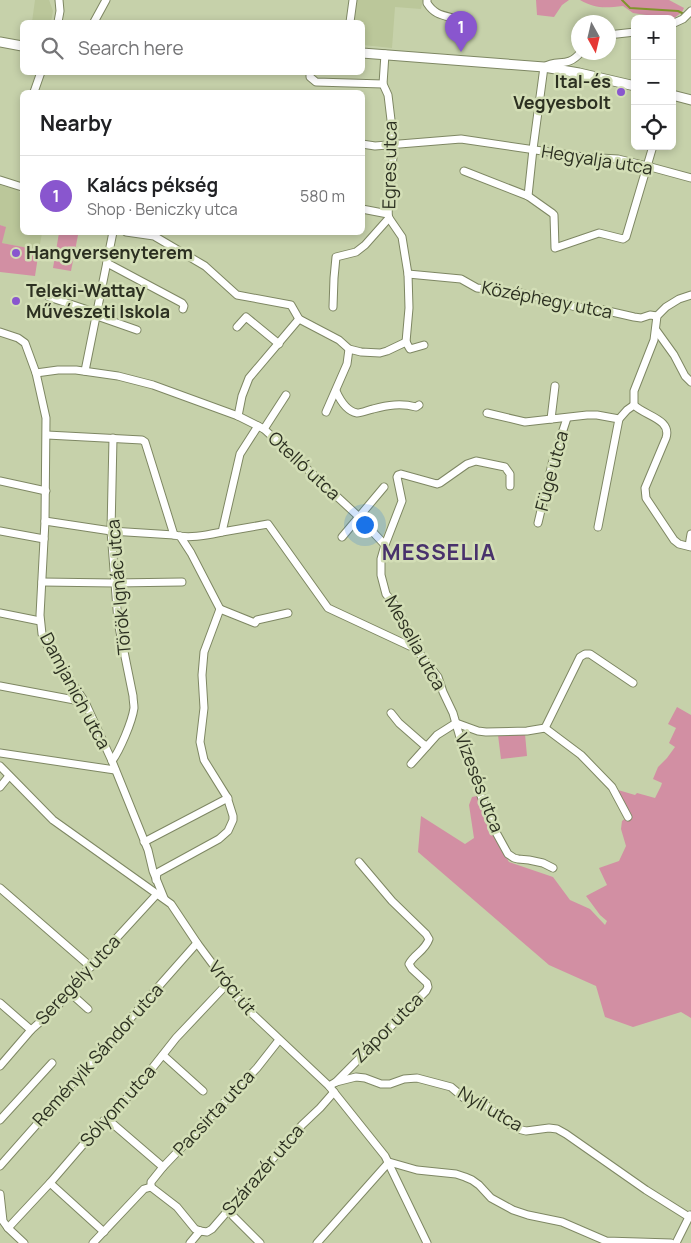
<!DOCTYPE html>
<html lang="en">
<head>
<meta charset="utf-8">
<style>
  body { margin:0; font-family:Manrope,sans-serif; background:#f6f6f6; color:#202124 }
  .controls { position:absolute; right:15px; top:15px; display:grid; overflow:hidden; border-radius:8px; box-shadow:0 2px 8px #0003 }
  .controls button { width:45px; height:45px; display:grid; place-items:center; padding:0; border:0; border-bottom:1px solid #e0e0e0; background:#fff; color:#202124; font:25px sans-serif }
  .compass { position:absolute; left:571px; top:15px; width:45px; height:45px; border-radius:50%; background:#fff; box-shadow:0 2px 8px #0003; rotate:172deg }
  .you { position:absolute; left:364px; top:524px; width:18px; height:18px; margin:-12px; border:4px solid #fff; border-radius:50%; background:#1a73e8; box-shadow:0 0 0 8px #1a73e833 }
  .badge { display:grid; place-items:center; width:32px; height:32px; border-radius:50%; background:#8956ce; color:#fff; font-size:16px; font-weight:700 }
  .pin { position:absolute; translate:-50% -41px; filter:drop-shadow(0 1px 2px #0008) }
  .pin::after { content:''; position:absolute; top:26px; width:18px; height:15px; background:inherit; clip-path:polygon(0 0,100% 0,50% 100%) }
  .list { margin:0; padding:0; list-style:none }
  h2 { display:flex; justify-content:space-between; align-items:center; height:65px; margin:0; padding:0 20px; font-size:21px }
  h2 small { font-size:16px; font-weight:400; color:#757577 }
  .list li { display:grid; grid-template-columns:32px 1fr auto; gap:15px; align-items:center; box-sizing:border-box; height:80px; padding:0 20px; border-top:1px solid #e0e0e0 }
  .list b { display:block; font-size:19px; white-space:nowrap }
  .list p { margin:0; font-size:16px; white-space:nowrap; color:#757577 }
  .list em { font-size:16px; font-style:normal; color:#757577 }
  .icon { flex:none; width:28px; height:28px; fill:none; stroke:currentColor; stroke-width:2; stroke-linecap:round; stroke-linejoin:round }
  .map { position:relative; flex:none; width:691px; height:1243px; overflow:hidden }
  .search { position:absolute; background:#fff; box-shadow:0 2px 8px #0003; left:20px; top:20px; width:345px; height:55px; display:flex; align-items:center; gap:12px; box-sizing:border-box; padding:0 18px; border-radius:8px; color:#757577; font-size:19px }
  .panel { position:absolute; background:#fff; box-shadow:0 2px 8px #0003; left:20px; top:90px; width:345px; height:145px; border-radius:8px }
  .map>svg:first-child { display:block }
  .built { fill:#bbc79a }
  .green { fill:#d28fa3 }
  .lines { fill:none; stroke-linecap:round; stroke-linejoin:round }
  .stream { stroke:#7f942b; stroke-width:2 }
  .minor-casing { stroke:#7e8763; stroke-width:9 }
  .major-casing { stroke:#7e8763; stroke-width:11 }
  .minor { stroke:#fff; stroke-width:7 }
  .major { stroke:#fff; stroke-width:9 }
  .poi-dot { fill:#8956ce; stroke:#d3deb6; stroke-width:2 }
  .labels { text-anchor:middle; stroke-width:5; stroke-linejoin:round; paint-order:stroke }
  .poi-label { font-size:18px; font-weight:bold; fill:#2c3021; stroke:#d3deb6; text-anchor:start }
  .street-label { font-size:18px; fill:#2c3021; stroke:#d3deb6 }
  .district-label { font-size:22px; font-weight:bold; letter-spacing:1px; fill:#48316c; stroke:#d3deb6 }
</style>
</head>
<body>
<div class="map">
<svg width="691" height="1243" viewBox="0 0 691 1243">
  <rect width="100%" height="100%" fill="#c6d1aa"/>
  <!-- built -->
  <g class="built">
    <polygon points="35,0 49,0 53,11 51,22 32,22"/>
    <polygon points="355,0 423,0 421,9 395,7 392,48 363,45 362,22 352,22"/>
    <polygon points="0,185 18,190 21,195 22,196 22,232 42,233 39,250 2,243 5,227 0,225"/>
  </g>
  <!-- green -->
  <g class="green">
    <polygon points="536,0 569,0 562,5 554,17 537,15"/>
    <path d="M580,0H669L684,8L682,12L673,19H656L653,16L633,13L623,6C605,8 596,9 580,0Z"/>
    <polygon points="0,225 6,227 2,243 39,250 35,276 0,272"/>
    <polygon points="59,233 78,235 71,271 53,268"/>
    <polygon points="677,707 691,715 691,1018 681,1012 633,1027 605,1017 596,986 549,965 418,852 421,816 465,844 474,838 469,805 472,797 477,796 491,830 509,862 553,877 570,900 590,909 605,925 607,921 600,915 586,896 607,885 599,868 619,861 626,846 621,829 622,821 626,818 627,810 618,790 635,795 637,793 655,798 661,786 662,783 653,779 658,767 667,758 675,747 669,743 676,728 668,724"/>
    <polygon points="525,734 527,756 501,759 498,735"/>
  </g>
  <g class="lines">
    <!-- stream -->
    <polyline class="stream" points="622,0 630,8 678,11 684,14"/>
    <defs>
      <g id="minor">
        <path d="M427,0V3C434,14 441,15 453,18"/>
        <polyline points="58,22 60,11 59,0"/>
        <polyline points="94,22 106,0"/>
        <polyline points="350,22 353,0"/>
        <polyline points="672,24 683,19 691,11"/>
        <polyline points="608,35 635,32"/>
        <polyline points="385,54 383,84 388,95 394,145 388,214 389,218 402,237 408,274 409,308 406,342"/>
        <polyline points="310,72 310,77 316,82 383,84"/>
        <polyline points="34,92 41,72"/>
        <polyline points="362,144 375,146 461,139 583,157 618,159 647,166 691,178"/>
        <polyline points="464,171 528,196 552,213 554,215 555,248 599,233 623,239 626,237 653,146"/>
        <polyline points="0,180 22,187"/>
        <path d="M528,196L533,149L544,67C558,58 567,69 581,52"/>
        <polyline points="362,209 388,214"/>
        <polyline points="126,232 154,236 205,266 237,295 291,305 299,319 339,340 349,349 361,352 380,353 387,351 406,342"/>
        <polyline points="107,263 182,303 184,306 183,309"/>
        <polyline points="408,274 461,279 477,288 520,293 542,298 576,307 599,309 634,317 641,318 650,315 657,316"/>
        <path d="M691,295L679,299L666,307L657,316L654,340L634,391V405C645,416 672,419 666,438L645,488L646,498L674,540L679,544L691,547"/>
        <polyline points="49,297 97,313"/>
        <polyline points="333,307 334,278 336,257 356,252 365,245 389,218"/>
        <polyline points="97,316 137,330"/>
        <polyline points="237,327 246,317 279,344"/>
        <polyline points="656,330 674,355 685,376 691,382"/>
        <polyline points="0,332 18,338 25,343 36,373 46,418 45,521 40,615 42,634 47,645 85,702 112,761 148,850 153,871 164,898"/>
        <polyline points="406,342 410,349 424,345"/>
        <polyline points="85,371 113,232"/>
        <polyline points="36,373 58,370 76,370 118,376 153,385 238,416 264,429 358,516 385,545"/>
        <path d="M336,391C340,400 346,411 357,413C362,413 368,410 373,409C388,405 401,403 416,407L419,405"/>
        <polyline points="326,412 347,364 349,349"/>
        <polyline points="487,413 525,422 587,415 597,415 619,419 627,410 634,405"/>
        <polyline points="238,416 242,396 249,378 299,319"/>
        <polyline points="551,419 555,386"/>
        <polyline points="264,429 286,395"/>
        <polyline points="47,435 142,440 145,442 174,535"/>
        <polyline points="0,481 46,491"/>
        <polyline points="510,486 510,474 505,467 476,461 467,464 440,483 437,484 401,474 398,475 397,477 402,501 385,545 381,559 381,575 386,594 394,604 413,639 416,649 438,677 443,692 453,713 463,748 492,825 508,854 514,858 518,859 529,860 543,863 553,868"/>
        <path d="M45,521L111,531L174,535C189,539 207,535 222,532L240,454L258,426"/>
        <polyline points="538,523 552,464 567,418"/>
        <polyline points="598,527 619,419"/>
        <polyline points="0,531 44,539"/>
        <polyline points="222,532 268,524 328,608 416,649"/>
        <polyline points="180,536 191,553 220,609"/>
        <polyline points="342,537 384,487"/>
        <polyline points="689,546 691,534"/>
        <polyline points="42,582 115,583 182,582"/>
        <polyline points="220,609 255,623 257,620 288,613"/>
        <polyline points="0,613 40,621"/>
        <polyline points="0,686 85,702"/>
        <polyline points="391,713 399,723 423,744 427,746"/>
        <polyline points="456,723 478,731 486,732 527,731 545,728 581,755 612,787 628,817"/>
        <polyline points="545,728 580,657 585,654 590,654 633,683"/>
        <polyline points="0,753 115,770"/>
        <path d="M112,761C120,750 132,722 134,708C134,704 133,700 133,696L118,622L111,531L113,438"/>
        <polyline points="411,764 437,735 456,723"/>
        <polyline points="0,766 53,820 171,904 197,943 243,1005 329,1086 385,1156 427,1243"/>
        <polyline points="0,787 9,776"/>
        <polyline points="144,842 228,798"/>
        <polyline points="156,880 157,873 219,839 228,831 233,820 233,816 227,797 204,760 200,742 204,708 202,675 204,652 220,609"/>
        <polyline points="0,888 91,967"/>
        <polyline points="68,991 88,1009"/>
        <polyline points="0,1003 31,1030"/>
        <polyline points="163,1055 203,1091"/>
        <polyline points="0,1066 31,1030 58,1006 68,991 157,894"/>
        <path d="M336,1082L426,991L428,987L427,983L412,969L409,964C414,954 425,951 429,939L426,934L392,901L359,862"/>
        <polyline points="329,1086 336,1082 356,1077 365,1078 381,1084 390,1084 404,1079 417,1078 451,1087 464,1098 487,1106 509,1124 518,1129 526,1131 549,1128 557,1129 566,1134 646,1190 689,1217"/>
        <polyline points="106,1118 163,1167"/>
        <polyline points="0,1120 52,1063"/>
        <polyline points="0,1166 197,943"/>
        <polyline points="50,1183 104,1232"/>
        <polyline points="151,1187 151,1182 163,1167 257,1068 279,1040"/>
        <polyline points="151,1187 177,1207 195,1229 200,1231"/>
        <polyline points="0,1194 3,1221 8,1228 24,1243"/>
        <polyline points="230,1209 233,1216 260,1243"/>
        <polyline points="8,1228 50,1183 106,1118 135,1090 176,1038 227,984"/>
        <polyline points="200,1231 207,1232 212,1229 302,1125 320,1108 334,1092"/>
        <polyline points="93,1243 144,1189 151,1187"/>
        <polyline points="190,1243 200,1231"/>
        <polyline points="317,1243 389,1162 417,1170 456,1174 465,1177 472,1180 479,1185 491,1198 513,1210 528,1215 562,1222 606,1241 671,1243"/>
        <polyline points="676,1243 690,1215"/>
      </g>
      <g id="major">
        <polyline points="0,42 22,46"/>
        <polyline points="362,53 544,67 579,73 635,86"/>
        <polyline points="672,95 691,100"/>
      </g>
    </defs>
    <!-- minor casing -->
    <use href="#minor" class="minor-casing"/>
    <!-- major casing -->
    <use href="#major" class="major-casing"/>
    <!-- minor -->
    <use href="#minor" class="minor"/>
    <!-- major -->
    <use href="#major" class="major"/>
  </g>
  <!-- markers -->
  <g class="poi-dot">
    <circle cx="621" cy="92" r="5"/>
    <circle cx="16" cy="253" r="5"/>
    <circle cx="16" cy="301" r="5"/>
  </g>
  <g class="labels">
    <!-- poi labels -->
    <g class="poi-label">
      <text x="611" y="88" text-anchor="end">Ital-és<tspan x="611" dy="21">Vegyesbolt</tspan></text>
      <text x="26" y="259">Hangversenyterem</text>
      <text x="26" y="297">Teleki-Wattay<tspan x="26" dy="21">Művészeti Iskola</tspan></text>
    </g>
    <!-- street labels -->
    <g class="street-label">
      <text transform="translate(597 160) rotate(9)" y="6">Hegyalja utca</text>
      <text transform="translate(390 165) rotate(-89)" y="6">Egres utca</text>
      <text transform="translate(547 300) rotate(11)" y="6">Középhegy utca</text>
      <text transform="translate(304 466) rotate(43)" y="6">Otelló utca</text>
      <text transform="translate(552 471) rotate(-75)" y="6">Füge utca</text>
      <text transform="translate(119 587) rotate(-95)" y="6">Török Ignác utca</text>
      <text transform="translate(415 643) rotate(61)" y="6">Meselia utca</text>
      <text transform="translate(75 691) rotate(62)" y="6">Damjanich utca</text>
      <text transform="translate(479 783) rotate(69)" y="6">Vízesés utca</text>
      <text transform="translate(78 980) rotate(-47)" y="6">Seregély utca</text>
      <text transform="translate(232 988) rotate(51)" y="6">Vróci út</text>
      <text transform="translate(388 1028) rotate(-45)" y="6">Zápor utca</text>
      <text transform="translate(98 1055) rotate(-48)" y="6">Reményik Sándor utca</text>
      <text transform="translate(118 1106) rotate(-48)" y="6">Sólyom utca</text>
      <text transform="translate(490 1109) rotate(30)" y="6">Nyíl utca</text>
      <text transform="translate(214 1113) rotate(-47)" y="6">Pacsirta utca</text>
      <text transform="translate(263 1170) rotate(-49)" y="6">Szárazér utca</text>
    </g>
    <!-- district labels -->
    <g class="district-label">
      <text x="439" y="560">MESSELIA</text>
    </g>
  </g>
</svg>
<div class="controls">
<button>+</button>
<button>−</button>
<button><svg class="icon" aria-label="locate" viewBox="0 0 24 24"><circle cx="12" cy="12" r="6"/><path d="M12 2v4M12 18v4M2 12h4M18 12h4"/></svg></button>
</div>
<svg class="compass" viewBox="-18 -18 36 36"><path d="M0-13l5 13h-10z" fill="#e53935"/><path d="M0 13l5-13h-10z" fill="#757577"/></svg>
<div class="you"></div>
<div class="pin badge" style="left:461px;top:52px">1</div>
<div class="search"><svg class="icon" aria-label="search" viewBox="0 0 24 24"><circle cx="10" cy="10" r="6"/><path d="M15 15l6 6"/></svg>Search here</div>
<section class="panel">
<h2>Nearby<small></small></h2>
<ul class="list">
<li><span class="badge">1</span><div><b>Kalács pékség</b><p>Shop · Beniczky utca</p></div><em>580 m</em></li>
</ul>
</section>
</div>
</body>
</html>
